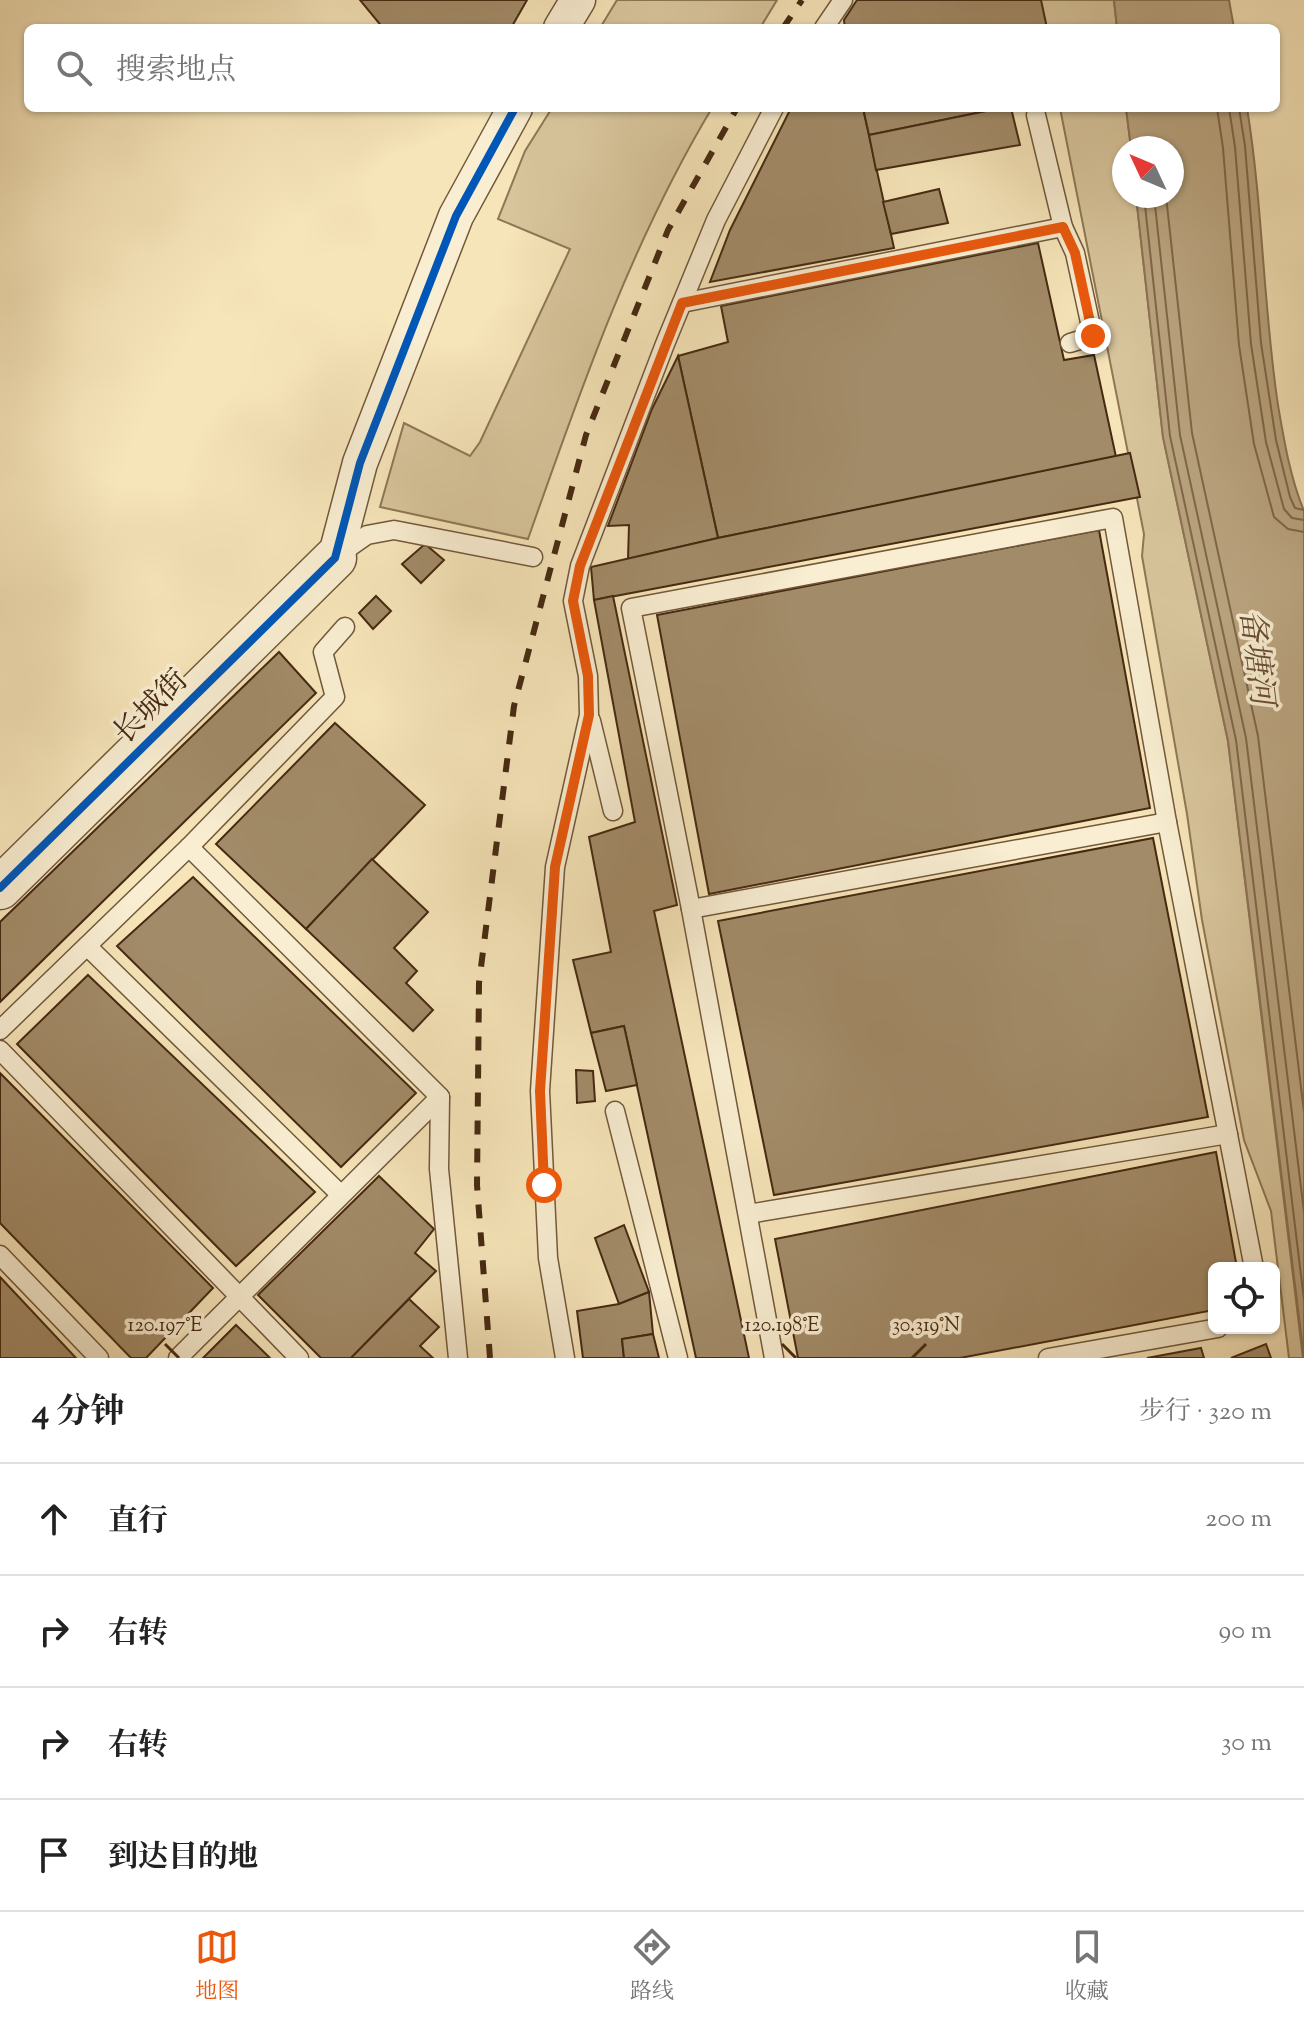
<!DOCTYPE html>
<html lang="zh">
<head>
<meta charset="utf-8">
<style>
  body { margin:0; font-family:"Sorts Mill Goudy","Noto Serif SC",serif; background:#f2f2f2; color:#222 }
  .controls { position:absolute; right:24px; bottom:24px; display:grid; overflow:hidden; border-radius:12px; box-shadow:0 2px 6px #0004 }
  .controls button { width:72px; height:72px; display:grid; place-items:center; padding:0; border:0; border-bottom:2px solid #e0e0e0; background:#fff; color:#222; font:40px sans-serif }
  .compass { position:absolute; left:1112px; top:136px; width:72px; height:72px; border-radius:50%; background:#fff; box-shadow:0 2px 6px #0004; rotate:314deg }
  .stop { position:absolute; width:24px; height:24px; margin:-18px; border:6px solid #ea580c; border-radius:50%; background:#fff }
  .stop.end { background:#ea580c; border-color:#fff; box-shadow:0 2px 8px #0008 }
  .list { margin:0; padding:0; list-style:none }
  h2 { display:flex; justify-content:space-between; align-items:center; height:104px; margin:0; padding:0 32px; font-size:34px }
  h2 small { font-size:26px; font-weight:400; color:#767676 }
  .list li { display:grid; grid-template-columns:52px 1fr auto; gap:24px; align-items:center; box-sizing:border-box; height:112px; padding:0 32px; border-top:2px solid #e0e0e0 }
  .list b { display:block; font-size:30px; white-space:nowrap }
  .list em { font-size:26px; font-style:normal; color:#767676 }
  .icon { flex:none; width:44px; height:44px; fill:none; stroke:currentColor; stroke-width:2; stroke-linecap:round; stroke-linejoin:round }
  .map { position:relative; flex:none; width:1304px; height:1358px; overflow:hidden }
  .search { position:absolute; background:#fff; box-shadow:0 2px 6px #0004; left:24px; right:24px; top:24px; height:88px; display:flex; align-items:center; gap:20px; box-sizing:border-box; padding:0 28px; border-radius:12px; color:#767676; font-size:30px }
  .sheet { height:552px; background:#fff }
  nav { display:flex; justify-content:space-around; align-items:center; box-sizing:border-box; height:112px; border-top:2px solid #e0e0e0; background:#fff; font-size:22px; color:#767676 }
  nav a { display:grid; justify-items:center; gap:4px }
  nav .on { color:#ea580c }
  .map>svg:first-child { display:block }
  .green { fill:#d8c59c; stroke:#8f7756; stroke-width:2 }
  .water { fill:#baa580; stroke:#8c7354; stroke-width:2 }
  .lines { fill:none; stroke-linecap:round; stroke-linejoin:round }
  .shore { stroke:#806748; stroke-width:2 }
  .building { fill:#a28b68; stroke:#462911; stroke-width:2 }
  .service-casing { stroke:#72583b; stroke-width:21 }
  .minor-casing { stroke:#72583b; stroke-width:37 }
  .tertiary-casing { stroke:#72583b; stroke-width:45 }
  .service { stroke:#f9eed2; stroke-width:18 }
  .minor { stroke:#f9eed2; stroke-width:34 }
  .tertiary { stroke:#f9eed2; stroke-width:42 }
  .rail { stroke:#462911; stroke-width:6; stroke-dasharray:14 14; stroke-linecap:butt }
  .cycleway-casing { stroke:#f9eed2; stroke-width:13 }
  .cycleway { stroke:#0057b8; stroke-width:8 }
  .route { stroke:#ea580c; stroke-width:10 }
  .ticks { fill:none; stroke:#462911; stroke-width:3 }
  .labels { text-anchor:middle; stroke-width:7; stroke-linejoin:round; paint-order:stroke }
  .street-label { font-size:30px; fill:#462911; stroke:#f9eed2 }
  .water-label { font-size:32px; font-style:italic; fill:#694e32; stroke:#f9eed2 }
  .ticks-label { font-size:20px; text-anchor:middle; fill:#462911; stroke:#f9eed2; stroke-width:7; stroke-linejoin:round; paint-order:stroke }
</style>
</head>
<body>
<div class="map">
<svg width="1304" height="1358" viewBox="0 0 1304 1358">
  <rect width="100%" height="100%" fill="#f6e5b9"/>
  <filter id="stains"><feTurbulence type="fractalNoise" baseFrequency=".0025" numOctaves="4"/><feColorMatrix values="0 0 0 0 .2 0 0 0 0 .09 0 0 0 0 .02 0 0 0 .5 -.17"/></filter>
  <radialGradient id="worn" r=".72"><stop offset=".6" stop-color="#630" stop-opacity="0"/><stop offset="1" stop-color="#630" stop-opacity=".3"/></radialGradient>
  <!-- green -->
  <g class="green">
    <polygon points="617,0 777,0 760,28 600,28"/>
    <polygon points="1039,0 1114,0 1117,28 1044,28"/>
    <path d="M552,108H712C631,243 580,391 528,539L380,507L404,423L470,456L480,442L570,249L498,219L525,151Z"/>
    <polygon points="1060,108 1126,108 1131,148 1124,148 1124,196 1136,196 1163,437 1228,741 1303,1358 1289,1358 1271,1211 1244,1140 1202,920 1187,814 1142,556 1144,534"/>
  </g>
  <!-- water -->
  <g class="water">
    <polygon points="1114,0 1229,0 1234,28 1117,28"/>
    <path d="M1126,108H1247C1263,206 1263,306 1278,405C1284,440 1290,477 1304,511V1358L1228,741L1163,437L1136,196H1172V148H1131Z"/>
  </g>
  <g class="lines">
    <!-- shore -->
    <g class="shore">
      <polyline points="1217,108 1223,148 1239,345 1254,444 1274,517 1288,529 1304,532"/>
      <polyline points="1229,108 1235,147 1251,344 1266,442 1284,509 1292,518 1304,520"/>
      <polyline points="1239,108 1245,146 1261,343 1276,440 1290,497 1295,508 1304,510"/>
      <polyline points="1144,196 1170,436 1236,740 1304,1300"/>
      <polyline points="1154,196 1180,435 1246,738 1304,1212"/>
      <polyline points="1166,196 1192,433 1258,736 1304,1112"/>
    </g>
  </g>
  <!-- building -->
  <g class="building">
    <polygon points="360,0 527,0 511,28 383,28"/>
    <polygon points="857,0 1041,0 1047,28 845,28 844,20"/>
    <polygon points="791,108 863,108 894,248 710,282 730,230"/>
    <polygon points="863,108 1001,108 869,135"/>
    <polygon points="1001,108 1011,108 1020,145 876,170 869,135"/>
    <polygon points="939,189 948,223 891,234 883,202"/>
    <polygon points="1038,243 1064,360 1094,355 1116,457 718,538 678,356 728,342 721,306"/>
    <polygon points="678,356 718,538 628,559 629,525 608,526 652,409"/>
    <polygon points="1130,453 1140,497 594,600 591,567 718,538"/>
    <polygon points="1099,530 1150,808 709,894 657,615"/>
    <polygon points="425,544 444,560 421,583 402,564"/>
    <polygon points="376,596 391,611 373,629 359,613"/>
    <polygon points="613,596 677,905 654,911 749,1358 696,1358 624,1026 591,1033 573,960 611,952 589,837 635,822 594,600"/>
    <polygon points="279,652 316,693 0,1002 0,922"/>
    <polygon points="335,723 425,805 306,929 216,844"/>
    <polygon points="1153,838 1208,1117 774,1195 718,921"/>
    <polygon points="372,859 428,912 394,948 417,971 406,983 433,1010 413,1031 306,929"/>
    <polygon points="193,877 416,1093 341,1167 117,946"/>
    <polygon points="88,975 315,1192 236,1266 17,1044"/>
    <polygon points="624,1026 637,1085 606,1091 591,1033"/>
    <polygon points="576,1070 593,1071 595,1101 577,1103"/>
    <polygon points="0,1073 213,1288 146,1358 131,1358 0,1223"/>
    <polygon points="1216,1152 1237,1268 1214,1268 1214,1310 960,1358 798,1358 775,1239"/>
    <polygon points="379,1176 434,1229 415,1253 436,1271 351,1358 321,1358 258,1295"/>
    <polygon points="624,1225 649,1292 619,1304 595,1238"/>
    <polygon points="0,1277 76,1358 0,1358"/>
    <polygon points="649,1292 653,1334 622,1339 624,1358 583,1358 577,1311 619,1304"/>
    <polygon points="409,1299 439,1327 420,1346 433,1358 351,1358"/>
    <polygon points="236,1325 270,1358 203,1358"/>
    <polygon points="653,1334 659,1358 624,1358 622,1339"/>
    <polygon points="1266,1344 1271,1358 1231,1358"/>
    <polygon points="1201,1348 1204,1358 1147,1358"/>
  </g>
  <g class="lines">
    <defs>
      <g id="service">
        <polyline points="824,28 843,0"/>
        <polyline points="1063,227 1075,253 1093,336 1070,343"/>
        <polyline points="682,303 1063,227 1036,115"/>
        <polyline points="337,556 367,535 394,530 533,557"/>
        <polyline points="591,721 613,811"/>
        <polyline points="691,909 631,608 1113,518 1167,822 1254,1268"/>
        <polyline points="87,946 341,1195"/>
        <polyline points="0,1030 189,847 335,697 323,652 345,627"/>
        <polyline points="0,1050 299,1358"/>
        <polyline points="440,1097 439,1169 458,1358"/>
        <polyline points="615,1111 678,1358"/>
        <polyline points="748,1214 1228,1134"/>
        <polyline points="0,1255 99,1358"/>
        <polyline points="178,1358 440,1097 189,847"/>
        <polyline points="565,1358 548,1258 540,1091 555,867 589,715 588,676 573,601 580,566 665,344 716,220 774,108"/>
        <polyline points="774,1358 691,909 1167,822"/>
        <polyline points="1048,1358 1218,1328"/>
      </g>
      <g id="minor">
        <polyline points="561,28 578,0"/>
        <polyline points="335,558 360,463 456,216 515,108"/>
      </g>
      <polyline id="tertiary" points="0,888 335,558"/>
    </defs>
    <!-- service casing -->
    <use href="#service" class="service-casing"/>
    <!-- minor casing -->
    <use href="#minor" class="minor-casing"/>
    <!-- tertiary casing -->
    <use href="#tertiary" class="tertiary-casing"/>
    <!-- service -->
    <use href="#service" class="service"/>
    <!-- minor -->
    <use href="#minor" class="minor"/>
    <!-- tertiary -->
    <use href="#tertiary" class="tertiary"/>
    <!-- rail -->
    <g class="rail">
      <polyline points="783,28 802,0"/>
      <polyline points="490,1358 477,1185 479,983 514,706 586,435 668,230 737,108"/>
    </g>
    <defs>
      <polyline id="cycleway" points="0,888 335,558 360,463 456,216 515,108"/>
    </defs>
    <!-- cycleway casing -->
    <use href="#cycleway" class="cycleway-casing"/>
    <!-- cycleway -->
    <use href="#cycleway" class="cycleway"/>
  </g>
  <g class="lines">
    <!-- route -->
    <polyline class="route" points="544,1185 540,1091 555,867 589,715 588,676 573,601 580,566 682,303 1063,227 1075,253 1093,336"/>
  </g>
  <!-- ticks -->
  <path class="ticks" d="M165,1344L179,1358M782,1344L796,1358M912,1358L926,1344"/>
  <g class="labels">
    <!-- street labels -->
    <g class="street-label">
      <text transform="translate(150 706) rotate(-45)" y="10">长城街</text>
    </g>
    <!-- water labels -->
    <g class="water-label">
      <text transform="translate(1258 657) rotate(83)" y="11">备塘河</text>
    </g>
  </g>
  <g class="ticks-label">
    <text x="926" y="1331">30.319°N</text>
    <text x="165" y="1331">120.197°E</text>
    <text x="782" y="1331">120.198°E</text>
  </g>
  <rect width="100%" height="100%" filter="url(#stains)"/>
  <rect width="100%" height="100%" fill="url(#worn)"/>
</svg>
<div class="controls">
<button><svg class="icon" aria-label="locate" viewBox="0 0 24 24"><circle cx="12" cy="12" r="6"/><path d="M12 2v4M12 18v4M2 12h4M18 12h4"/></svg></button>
</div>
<svg class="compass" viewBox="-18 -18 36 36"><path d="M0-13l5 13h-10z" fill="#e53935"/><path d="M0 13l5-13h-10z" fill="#767676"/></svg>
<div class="stop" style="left:544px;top:1185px"></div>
<div class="stop end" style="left:1093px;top:336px"></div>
<div class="search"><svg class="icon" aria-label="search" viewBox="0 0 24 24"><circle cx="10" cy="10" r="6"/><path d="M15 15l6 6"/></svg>搜索地点</div>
</div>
<section class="sheet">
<h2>4 分钟<small>步行 · 320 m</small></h2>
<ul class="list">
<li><svg class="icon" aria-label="ahead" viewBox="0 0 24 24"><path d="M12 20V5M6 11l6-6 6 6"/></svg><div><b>直行</b></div><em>200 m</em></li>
<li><svg class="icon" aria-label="right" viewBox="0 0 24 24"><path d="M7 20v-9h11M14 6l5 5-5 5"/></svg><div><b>右转</b></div><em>90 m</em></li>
<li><svg class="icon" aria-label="right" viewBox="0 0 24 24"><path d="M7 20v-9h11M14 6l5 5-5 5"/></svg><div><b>右转</b></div><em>30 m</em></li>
<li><svg class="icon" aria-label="arrive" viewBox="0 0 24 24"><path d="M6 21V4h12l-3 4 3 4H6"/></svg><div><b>到达目的地</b></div></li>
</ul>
</section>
<nav>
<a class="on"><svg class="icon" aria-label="map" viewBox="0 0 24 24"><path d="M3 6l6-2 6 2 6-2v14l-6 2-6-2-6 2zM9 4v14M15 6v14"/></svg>地图</a>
<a><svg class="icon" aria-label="directions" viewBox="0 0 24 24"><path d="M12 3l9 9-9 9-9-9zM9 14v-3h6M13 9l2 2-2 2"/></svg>路线</a>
<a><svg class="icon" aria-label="saved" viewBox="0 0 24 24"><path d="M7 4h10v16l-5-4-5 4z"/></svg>收藏</a>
</nav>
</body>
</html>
